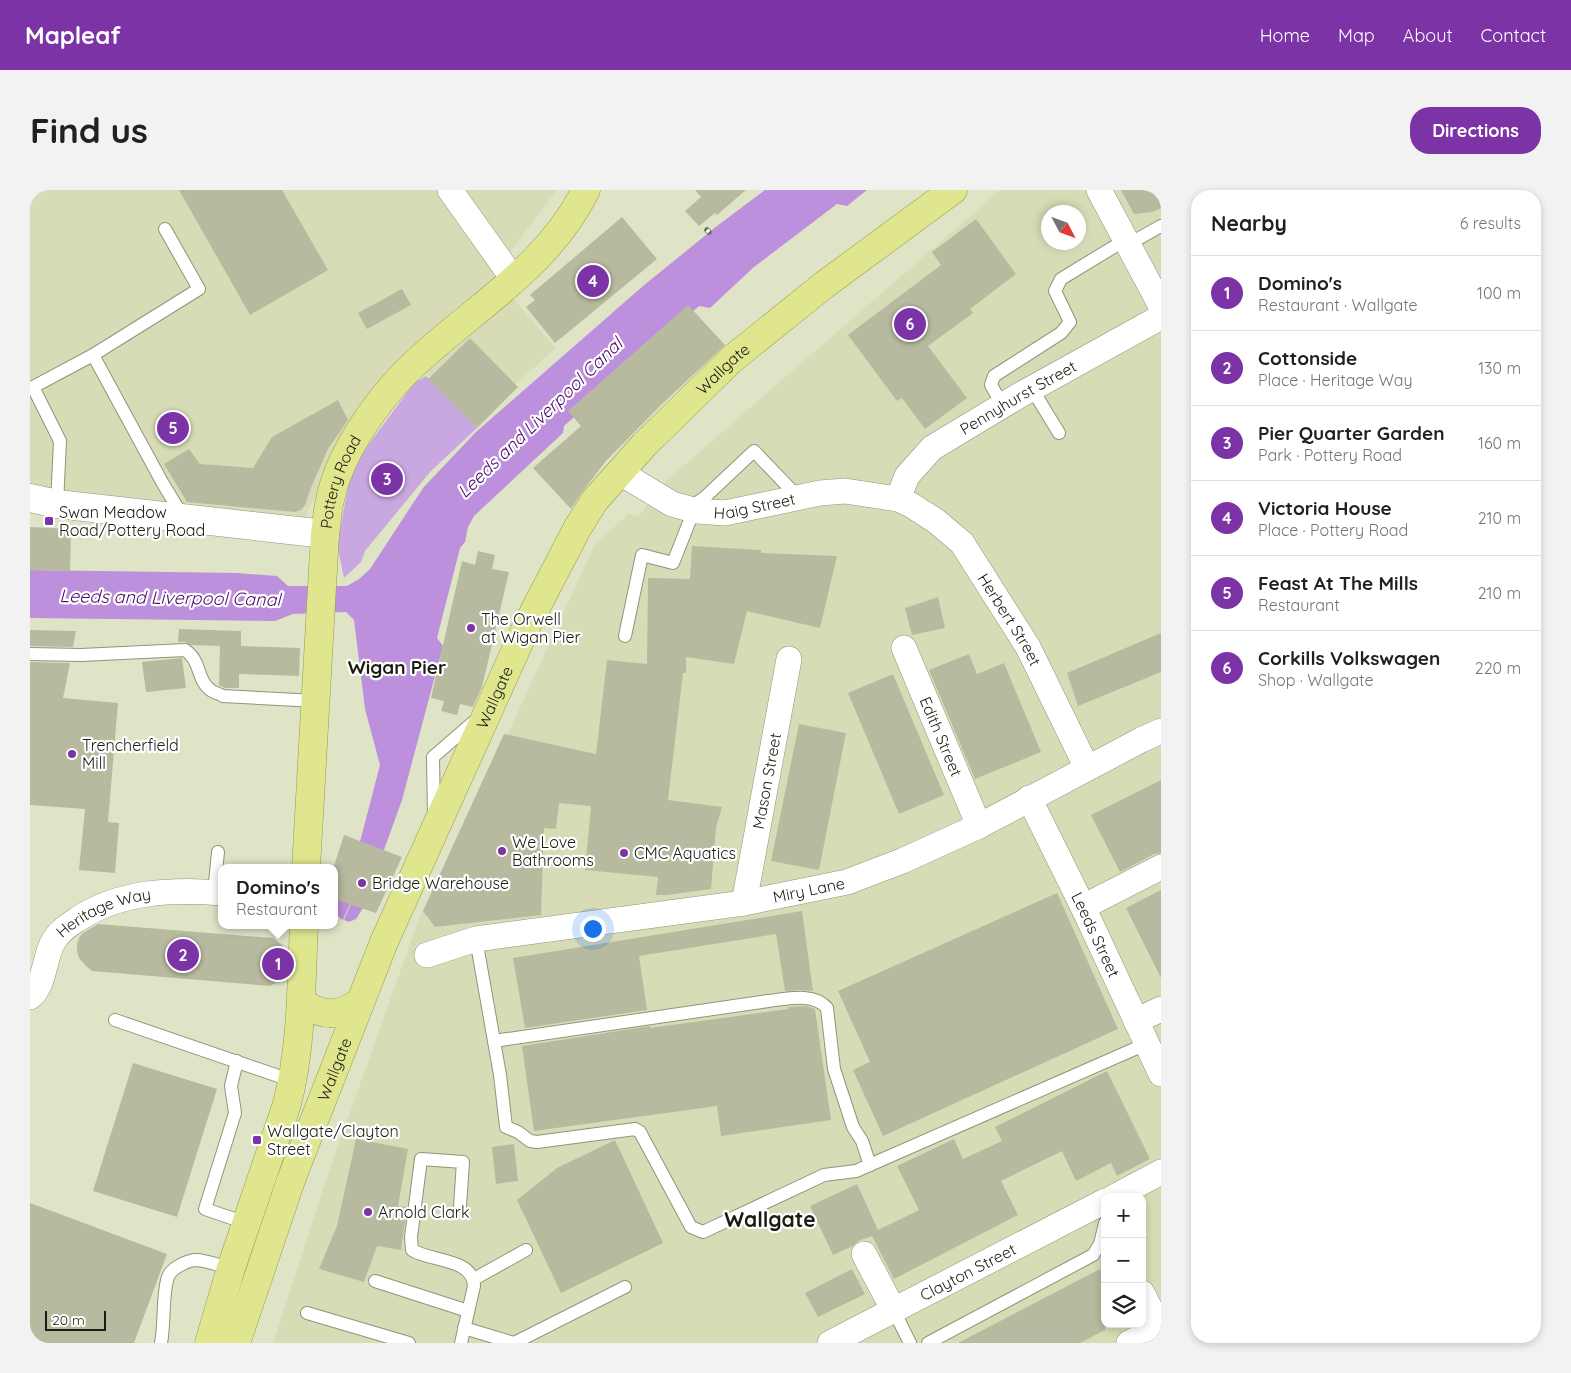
<!DOCTYPE html>
<html lang="en">
<head>
<meta charset="utf-8">
<style>
  body { margin:0; font-family:Quicksand,sans-serif; background:#f2f2f2; color:#202124 }
  .controls { position:absolute; right:15px; bottom:15px; display:grid; overflow:hidden; border-radius:10px; box-shadow:0 2px 8px #0003 }
  .controls button { width:45px; height:45px; display:grid; place-items:center; padding:0; border:0; border-bottom:1px solid #e0e0e0; background:#fff; color:#202124; font:25px sans-serif }
  .compass { position:absolute; left:1011px; top:15px; width:45px; height:45px; border-radius:50%; background:#fff; box-shadow:0 2px 8px #0003; rotate:131deg }
  .scale { position:absolute; left:15px; bottom:12px; width:61px; box-sizing:border-box; padding-left:5px; border:2px solid #1b1c12; border-top:0; font-size:14px; line-height:18px; white-space:nowrap; color:#1b1c12; -webkit-text-stroke:4px #fff; paint-order:stroke }
  .you { position:absolute; left:562px; top:738px; width:18px; height:18px; margin:-12px; border:4px solid #fff; border-radius:50%; background:#1a73e8; box-shadow:0 0 0 8px #1a73e833 }
  .badge { display:grid; place-items:center; width:32px; height:32px; border-radius:50%; background:#7c33a5; color:#fff; font-size:16px; font-weight:700 }
  .pin { position:absolute; translate:-50% -50%; border:2px solid #fff; box-shadow:0 1px 5px #0006 }
  .popup { position:absolute; left:188px; top:674px; width:120px; height:65px; box-sizing:border-box; display:grid; place-content:center; border-radius:10px; background:#fff; filter:drop-shadow(0 1px 4px #0005); font-size:16px; white-space:nowrap; color:#757577 }
  .popup b { font-size:19px; color:#202124 }
  .popup::after { content:''; position:absolute; left:50%; top:100%; margin-left:-10px; border:10px solid transparent; border-top-color:#fff }
  .list { margin:0; padding:0; list-style:none }
  h2 { display:flex; justify-content:space-between; align-items:center; height:65px; margin:0; padding:0 20px; font-size:21px }
  h2 small { font-size:16px; font-weight:400; color:#757577 }
  .list li { display:grid; grid-template-columns:32px 1fr auto; gap:15px; align-items:center; box-sizing:border-box; height:75px; padding:0 20px; border-top:1px solid #e0e0e0 }
  .list b { display:block; font-size:19px; white-space:nowrap }
  .list p { margin:0; font-size:16px; white-space:nowrap; color:#757577 }
  .list em { font-size:16px; font-style:normal; color:#757577 }
  .icon { flex:none; width:28px; height:28px; fill:none; stroke:currentColor; stroke-width:2; stroke-linecap:round; stroke-linejoin:round }
  .map { position:relative; flex:none; width:1131px; height:1153px; overflow:hidden; border-radius:20px }
  header { display:flex; align-items:center; gap:30px; box-sizing:border-box; height:70px; padding:0 25px; background:#7c33a5; color:#fff }
  header strong { font-size:24px }
  nav { display:flex; gap:28px; margin-inline-start:auto; font-size:18px }
  .intro { display:flex; align-items:center; justify-content:space-between; box-sizing:border-box; height:120px; padding:0 30px }
  h1 { margin:0; font-size:35px }
  .button { padding:12px 22px; border-radius:20px; background:#7c33a5; color:#fff; font-size:18px; font-weight:700 }
  main { display:flex; gap:30px; padding:0 30px }
  aside { flex:1; background:#fff; border-radius:20px; box-shadow:0 2px 8px #0003 }
  .map>svg:first-child { display:block }
  .built { fill:#d7dcb7; fill-rule:evenodd }
  .green { fill:#c9a8e2 }
  .water { fill:#bd90dd }
  .building { fill:#b7ba9e }
  .lines { fill:none; stroke-linecap:round; stroke-linejoin:round }
  .service-casing { stroke:#919479; stroke-width:14 }
  .minor-casing { stroke:#919479; stroke-width:26 }
  .tertiary-casing { stroke:#919479; stroke-width:29 }
  .trunk-casing { stroke:#959b50; stroke-width:29 }
  .service { stroke:#fff; stroke-width:12 }
  .minor { stroke:#fff; stroke-width:25 }
  .tertiary { stroke:#fff; stroke-width:28 }
  .trunk { stroke:#dfe68e; stroke-width:28 }
  .rail-casing { stroke:#6d705e; stroke-width:5.5 }
  .rail { stroke:#fff; stroke-width:4; stroke-dasharray:11; stroke-linecap:butt }
  .poi-dot { fill:#7c33a5; stroke:#fff; stroke-width:2 }
  .labels { text-anchor:middle; stroke-width:4.5; stroke-linejoin:round; paint-order:stroke }
  .street-label { font-size:16px; fill:#1b1c12; stroke:#fff }
  .poi-label { font-size:16px; fill:#1b1c12; stroke:#fff; text-anchor:start }
  .water-label { font-size:18px; font-style:italic; fill:#4a0968; stroke:#fff }
  .quarter-label { font-size:19px; font-weight:bold; fill:#1b1c12; stroke:#fff }
  .district-label { font-size:21px; font-weight:bold; fill:#1b1c12; stroke:#fff }
</style>
</head>
<body>
<header>
<strong>Mapleaf</strong>
<nav><a>Home</a><a>Map</a><a>About</a><a>Contact</a></nav>
</header>
<div class="intro"><h1>Find us</h1><a class="button">Directions</a></div>
<main>
<div class="map">
<svg width="1131" height="1153" viewBox="0 0 1131 1153">
  <rect width="100%" height="100%" fill="#e0e4c7"/>
  <!-- built -->
  <g class="built">
    <polygon points="0,0 527,0 463,85 526,158 445,231 375,162 329,224 274,328 0,298"/>
    <path d="M970,0H1131V1153H243L298,984L391,723L487,524L564,356L598,324L609,326L636,291ZM1018,22H1048V52H1018ZM1075,1007H1112V1134H1075Z"/>
  </g>
  <!-- green -->
  <polygon class="green" points="396,186 447,238 400,282 335,361 331,372 314,388 307,355 322,277 384,193"/>
  <!-- water -->
  <path class="water" d="M735,0H837L817,16L807,14L724,77L680,118L669,116L534,236L533,243L444,326L438,337L435,352L430,358L407,448L413,456L372,610L333,718L326,729L319,732L314,730L345,656L313,730C305,725 304,720 304,710L308,711L331,648L350,575L335,519L324,430L316,422L263,424L245,431L0,428V380L207,383L247,386L258,396H317L329,389L340,379L393,298L446,242L613,96L687,36Z"/>
  <!-- building -->
  <g class="building">
    <polygon points="149,0 252,0 298,80 220,125"/>
    <polygon points="665,0 716,0 687,25 685,23 669,36 655,21 671,7"/>
    <polygon points="1091,0 1131,0 1131,18 1122,22 1104,24"/>
    <polygon points="592,27 627,69 525,153 496,117 505,110 500,105"/>
    <polygon points="946,29 986,84 940,119 943,123 898,156 937,208 895,239 872,208 867,211 818,145 911,75 902,62"/>
    <polygon points="372,99 381,115 337,139 328,123"/>
    <polygon points="658,115 695,155 630,216 576,271 552,302 541,319 503,278 551,236 538,221"/>
    <polygon points="440,148 488,197 447,238 398,189"/>
    <polygon points="308,210 318,230 298,259 280,300 275,315 271,320 265,322 157,312 134,274 159,259 170,274 223,278 242,247"/>
    <polygon points="0,337 41,339 40,381 0,380"/>
    <polygon points="662,356 731,360 731,363 807,366 790,438 717,421 704,474 656,467 656,483 653,483 638,610 692,617 686,638 681,699 637,705 626,705 628,687 555,680 561,616 529,613 526,639 514,638 511,725 405,737 393,721 474,544 566,564 577,470 617,474 618,388 660,389"/>
    <polygon points="448,361 465,365 462,379 479,382 452,497 443,517 430,514 427,525 411,521 414,511 401,508 432,371 445,375"/>
    <polygon points="908,407 915,438 882,445 875,418"/>
    <polygon points="149,439 211,441 211,456 270,458 269,486 209,484 209,498 195,498 189,495 190,456 161,455 155,452 148,452"/>
    <polygon points="0,440 46,441 43,457 0,456"/>
    <polygon points="1131,443 1131,482 1048,516 1037,483"/>
    <polygon points="939,464 947,484 974,473 1011,562 945,589 899,480"/>
    <polygon points="152,468 156,498 116,502 112,472"/>
    <polygon points="0,472 40,473 33,508 88,513 78,632 89,633 85,683 49,680 55,619 0,615"/>
    <polygon points="863,484 914,605 869,624 818,503"/>
    <polygon points="769,534 816,543 789,680 741,671"/>
    <polygon points="1131,590 1131,663 1124,664 1090,682 1061,625"/>
    <polygon points="314,645 372,667 346,723 304,709 304,676"/>
    <polygon points="1131,700 1131,788 1096,718"/>
    <polygon points="1027,703 1088,839 853,946 823,880 840,872 808,801"/>
    <polygon points="772,721 783,801 770,800 755,801 746,744 609,766 617,820 495,838 483,768"/>
    <polygon points="68,734 243,748 252,755 257,762 256,782 249,791 240,796 62,781 55,775 49,768 47,761 47,754 50,746 53,743"/>
    <polygon points="776,816 785,819 801,930 691,946 687,916 504,941 492,856 620,836 620,838 758,819 758,817"/>
    <polygon points="103,873 187,899 147,1027 63,1001"/>
    <polygon points="1077,881 1120,969 1087,986 1081,973 1046,991 1032,961 971,991 988,1025 864,1089 842,1046 828,1051 823,1056 803,1065 780,1016 827,994 848,1040 889,1020 867,976 924,949 933,969 972,951 965,937"/>
    <polygon points="326,949 378,959 368,1016 377,1017 371,1060 347,1056 334,1092 289,1079 307,1036"/>
    <polygon points="585,950 633,1053 531,1103 487,1010 527,978"/>
    <polygon points="484,954 488,991 466,994 462,957"/>
    <polygon points="0,1013 137,1064 104,1153 0,1153"/>
    <polygon points="822,1079 835,1104 788,1127 775,1103"/>
    <polygon points="1070,1079 1075,1089 1075,1140 1050,1153 928,1153"/>
  </g>
  <g class="lines">
    <defs>
      <g id="service">
        <polyline points="1097,55 1131,36"/>
        <polyline points="63,165 169,99 135,39"/>
        <polyline points="1002,199 1029,243"/>
        <polyline points="973,216 961,195 964,186 1031,143 1040,132 1025,101 1031,89 1095,50"/>
        <polyline points="27,314 30,251 3,197 63,165 132,292 153,327"/>
        <polyline points="659,318 674,308 724,261 768,307"/>
        <polyline points="595,446 612,365 643,373 664,320"/>
        <path d="M0,464L51,465L155,460C172,471 166,491 182,501C185,503 190,504 193,506L286,511"/>
        <polyline points="404,626 403,567 447,529"/>
        <polyline points="184,703 188,662"/>
        <polyline points="446,749 470,885 476,937 488,942 500,951 507,952 605,939 610,942 661,1037 673,1042 794,985 826,981 1116,854"/>
        <polyline points="85,830 263,891"/>
        <path d="M464,851L738,811C756,809 784,802 797,818L804,879L823,937L832,951L840,975"/>
        <polyline points="207,871 201,896 205,923 175,1019 216,1033"/>
        <path d="M430,1016L433,972L391,969L381,1047L382,1060C402,1072 443,1068 444,1096L431,1153"/>
        <polyline points="444,1089 496,1060"/>
        <polyline points="345,1091 438,1121"/>
        <polyline points="864,1121 880,1153"/>
        <polyline points="277,1123 379,1153"/>
        <polyline points="434,1138 484,1153 595,1097"/>
        <path d="M131,1153C135,1133 132,1104 138,1087C141,1078 158,1070 167,1070C178,1071 190,1076 201,1078"/>
        <polyline points="898,1153 1063,1065 1070,1054 1075,1033"/>
      </g>
      <g id="minor">
        <polyline points="420,0 484,90"/>
        <polyline points="1069,0 1131,116"/>
        <path id="s1" d="M589,282L642,314L667,321L695,323L790,303L815,301L868,309L881,315L906,331L932,353L998,457L1057,578"/>
        <path id="s2" d="M868,309L877,286L902,258L990,205L1131,127"/>
        <path id="s3" d="M874,458L949,636"/>
        <path id="s4" d="M999,608L1053,717L1131,884"/>
        <path id="s5" d="M714,713L759,469"/>
        <polyline points="1053,717 1131,677"/>
        <path id="s6" d="M397,765L446,749L714,713L817,692L872,671L949,636L1111,550L1131,541"/>
        <path id="s7" d="M0,807C15,795 14,768 23,752C29,741 39,735 48,729C90,701 143,699 192,703"/>
        <polyline points="1106,831 1131,819"/>
        <polyline points="1084,1007 1131,982"/>
        <polyline points="834,1064 864,1121"/>
        <polyline points="1112,1103 1130,1138"/>
        <path id="s8" d="M800,1153L1075,1011"/>
        <polyline points="1099,1153 1131,1137"/>
      </g>
      <polyline id="tertiary" points="0,308 27,314 295,344"/>
      <g id="trunk">
        <path id="s9" d="M276,678L295,344C297,332 297,321 300,310C309,265 344,215 375,183C437,121 515,82 556,0"/>
        <path d="M271,812C293,827 309,827 330,812"/>
        <path d="M179,1153L201,1078L257,914C272,856 271,795 274,735"/>
        <path id="s10" d="M206,1153L261,990L354,752L498,433L548,337L565,310L614,255L702,169L794,95L923,0"/>
      </g>
    </defs>
    <!-- service casing -->
    <use href="#service" class="service-casing"/>
    <!-- minor casing -->
    <use href="#minor" class="minor-casing"/>
    <!-- tertiary casing -->
    <use href="#tertiary" class="tertiary-casing"/>
    <!-- trunk casing -->
    <use href="#trunk" class="trunk-casing"/>
    <!-- service -->
    <use href="#service" class="service"/>
    <!-- minor -->
    <use href="#minor" class="minor"/>
    <!-- tertiary -->
    <use href="#tertiary" class="tertiary"/>
    <!-- trunk -->
    <use href="#trunk" class="trunk"/>
    <defs>
      <polyline id="rail" points="677,40 679,42"/>
    </defs>
    <!-- rail casing -->
    <use href="#rail" class="rail-casing"/>
    <!-- rail -->
    <use href="#rail" class="rail"/>
  </g>
  <!-- markers -->
  <g class="poi-dot">
    <rect x="14" y="326" width="10" height="10" rx="2.5"/>
    <circle cx="441" cy="438" r="5"/>
    <circle cx="42" cy="564" r="5"/>
    <circle cx="472" cy="661" r="5"/>
    <circle cx="594" cy="663" r="5"/>
    <circle cx="332" cy="693" r="5"/>
    <rect x="222" y="945" width="10" height="10" rx="2.5"/>
    <circle cx="338" cy="1022" r="5"/>
  </g>
  <g class="labels">
    <!-- street labels -->
    <g class="street-label">
      <text dy="6" stroke="none"><textPath href="#s10" startOffset="1101">Wallgate</textPath></text>
      <text dy="6" stroke="none"><textPath href="#s2" startOffset="162">Pennyhurst Street</textPath></text>
      <text dy="6" stroke="none"><textPath href="#s9" startOffset="389">Pottery Road</textPath></text>
      <text dy="6" stroke="none"><textPath href="#s1" startOffset="146">Haig Street</textPath></text>
      <text dy="6" stroke="none"><textPath href="#s1" startOffset="460">Herbert Street</textPath></text>
      <text dy="6" stroke="none"><textPath href="#s10" startOffset="696">Wallgate</textPath></text>
      <text dy="6" stroke="none"><textPath href="#s3" startOffset="96">Edith Street</textPath></text>
      <text dy="6" stroke="none"><textPath href="#s5" startOffset="124">Mason Street</textPath></text>
      <text dy="6" stroke="none"><textPath href="#s6" startOffset="388">Miry Lane</textPath></text>
      <text dy="6" stroke="none"><textPath href="#s7" startOffset="121">Heritage Way</textPath></text>
      <text dy="6" stroke="none"><textPath href="#s4" startOffset="152">Leeds Street</textPath></text>
      <text dy="6" stroke="none"><textPath href="#s10" startOffset="291">Wallgate</textPath></text>
      <text dy="6" stroke="none"><textPath href="#s8" startOffset="155">Clayton Street</textPath></text>
    </g>
    <!-- poi labels -->
    <g class="poi-label">
      <text x="29" y="328">Swan Meadow<tspan x="29" dy="18">Road/Pottery Road</tspan></text>
      <text x="451" y="435">The Orwell<tspan x="451" dy="18">at Wigan Pier</tspan></text>
      <text x="52" y="561">Trencherfield<tspan x="52" dy="18">Mill</tspan></text>
      <text x="482" y="658">We Love<tspan x="482" dy="18">Bathrooms</tspan></text>
      <text x="604" y="669">CMC Aquatics</text>
      <text x="342" y="699">Bridge Warehouse</text>
      <text x="237" y="947">Wallgate/Clayton<tspan x="237" dy="18">Street</tspan></text>
      <text x="348" y="1028">Arnold Clark</text>
    </g>
    <!-- water labels -->
    <g class="water-label">
      <text transform="translate(510 228) rotate(-44)" y="6">Leeds and Liverpool Canal</text>
      <text transform="translate(140 408) rotate(1)" y="6">Leeds and Liverpool Canal</text>
    </g>
    <!-- quarter labels -->
    <g class="quarter-label">
      <text x="367" y="484">Wigan Pier</text>
    </g>
    <!-- district labels -->
    <g class="district-label">
      <text x="740" y="1037">Wallgate</text>
    </g>
  </g>
</svg>
<div class="controls">
<button>+</button>
<button>−</button>
<button><svg class="icon" aria-label="layers" viewBox="0 0 24 24"><path d="M12 4l9 5-9 5-9-5zM3 14l9 5 9-5"/></svg></button>
</div>
<svg class="compass" viewBox="-18 -18 36 36"><path d="M0-13l5 13h-10z" fill="#e53935"/><path d="M0 13l5-13h-10z" fill="#757577"/></svg>
<div class="scale">20 m</div>
<div class="you"></div>
<div class="pin badge" style="left:248px;top:774px">1</div>
<div class="popup"><b>Domino's</b>Restaurant</div>
<div class="pin badge" style="left:153px;top:765px">2</div>
<div class="pin badge" style="left:357px;top:289px">3</div>
<div class="pin badge" style="left:563px;top:91px">4</div>
<div class="pin badge" style="left:143px;top:238px">5</div>
<div class="pin badge" style="left:880px;top:134px">6</div>
</div>
<aside>
<h2>Nearby<small>6 results</small></h2>
<ul class="list">
<li><span class="badge">1</span><div><b>Domino's</b><p>Restaurant · Wallgate</p></div><em>100 m</em></li>
<li><span class="badge">2</span><div><b>Cottonside</b><p>Place · Heritage Way</p></div><em>130 m</em></li>
<li><span class="badge">3</span><div><b>Pier Quarter Garden</b><p>Park · Pottery Road</p></div><em>160 m</em></li>
<li><span class="badge">4</span><div><b>Victoria House</b><p>Place · Pottery Road</p></div><em>210 m</em></li>
<li><span class="badge">5</span><div><b>Feast At The Mills</b><p>Restaurant</p></div><em>210 m</em></li>
<li><span class="badge">6</span><div><b>Corkills Volkswagen</b><p>Shop · Wallgate</p></div><em>220 m</em></li>
</ul>
</aside>
</main>
</body>
</html>
